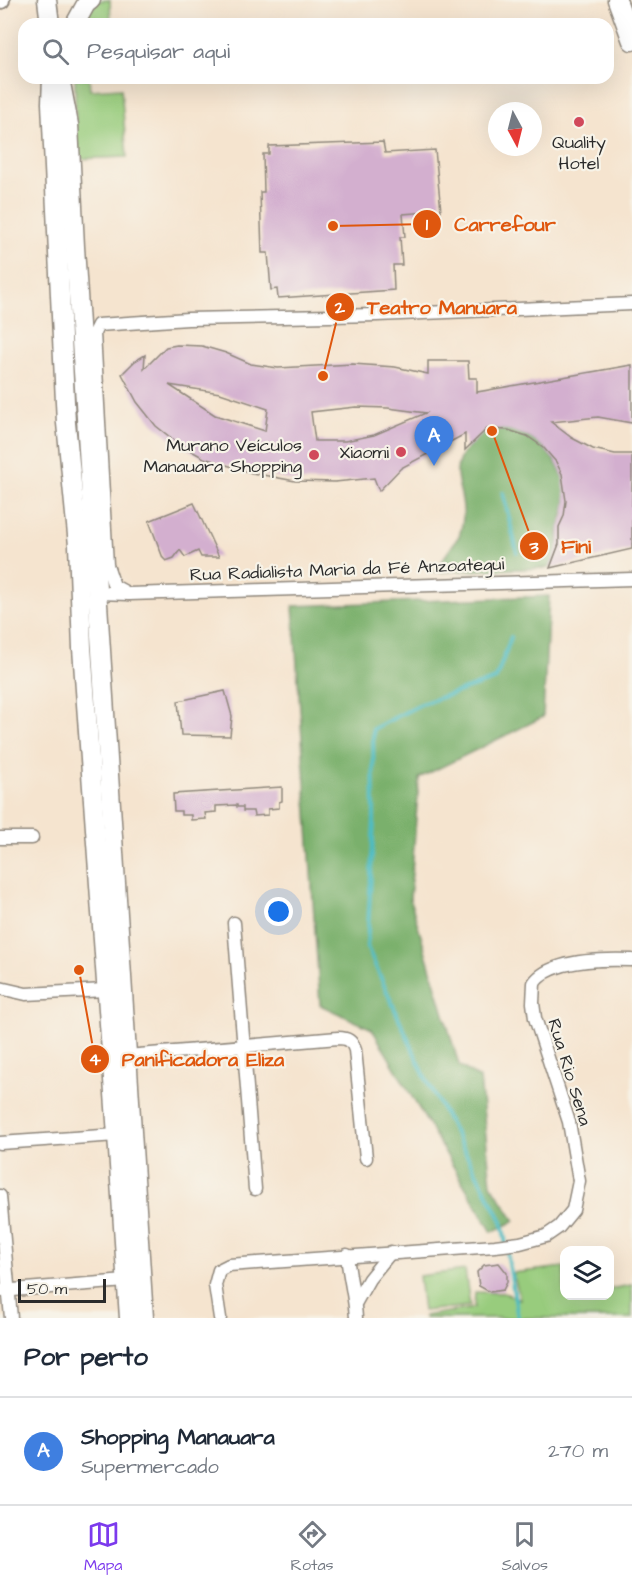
<!DOCTYPE html>
<html lang="pt">
<head>
<meta charset="utf-8">
<style>
  body { margin:0; font-family:"Architects Daughter",sans-serif; background:#f6f6f7; color:#1f2937 }
  .controls { position:absolute; right:18px; bottom:18px; display:grid; overflow:hidden; border-radius:12px; box-shadow:0 6px 24px #0002 }
  .controls button { width:54px; height:54px; display:grid; place-items:center; padding:0; border:0; border-bottom:2px solid #e0e1e3; background:#fff; color:#1f2937; font:30px sans-serif }
  .compass { position:absolute; left:488px; top:102px; width:54px; height:54px; border-radius:50%; background:#fff; box-shadow:0 6px 24px #0002; rotate:173deg }
  .scale { position:absolute; left:18px; bottom:15px; width:88px; box-sizing:border-box; padding-left:6px; border:3px solid #2b2b2b; border-top:0; font-size:16px; line-height:21px; white-space:nowrap; color:#2b2b2b; -webkit-text-stroke:4px #f7f3e8; paint-order:stroke }
  .you { position:absolute; left:279px; top:912px; width:21px; height:21px; margin:-15px; border:4px solid #fff; border-radius:50%; background:#1a73e8; box-shadow:0 0 0 9px #1a73e833 }
  .badge { display:grid; place-items:center; width:39px; height:39px; border-radius:50%; background:#7c3aed; color:#fff; font-size:20px; font-weight:700 }
  .pin { position:absolute; translate:-50% -50px; filter:drop-shadow(0 2px 3px #0008) }
  .pin::after { content:''; position:absolute; top:32px; width:21px; height:18px; background:inherit; clip-path:polygon(0 0,100% 0,50% 100%) }
  .list { margin:0; padding:0; list-style:none }
  h2 { display:flex; justify-content:space-between; align-items:center; height:78px; margin:0; padding:0 24px; font-size:26px }
  h2 small { font-size:20px; font-weight:400; color:#747a83 }
  .list li { display:grid; grid-template-columns:39px 1fr auto; gap:18px; align-items:center; box-sizing:border-box; height:108px; padding:0 24px; border-top:2px solid #e0e1e3 }
  .list b { display:block; font-size:22px; white-space:nowrap }
  .list p { margin:0; font-size:20px; white-space:nowrap; color:#747a83 }
  .list em { font-size:20px; font-style:normal; color:#747a83 }
  .icon { flex:none; width:33px; height:33px; fill:none; stroke:currentColor; stroke-width:2; stroke-linecap:round; stroke-linejoin:round }
  .map { position:relative; flex:none; width:632px; height:1318px; overflow:hidden }
  .search { position:absolute; background:#fff; box-shadow:0 6px 24px #0002; left:18px; right:18px; top:18px; height:66px; display:flex; align-items:center; gap:15px; box-sizing:border-box; padding:0 21px; border-radius:18px; color:#747a83; font-size:22px }
  .sheet { height:186px; background:#fff }
  nav { display:flex; justify-content:space-around; align-items:center; box-sizing:border-box; height:84px; border-top:2px solid #e0e1e3; background:#fff; font-size:16px; color:#747a83 }
  nav a { display:grid; justify-items:center; gap:3px }
  nav .on { color:#7c3aed }
  .map>svg:first-child { display:block }
  .green { fill:#98cc7d; stroke:#627c54; stroke-width:1.5 }
  .forest { fill:#7ab06c; stroke:#526e4c; stroke-width:1.5 }
  .lines { fill:none; stroke-linecap:round; stroke-linejoin:round }
  .stream { stroke:#4dbcc3; stroke-width:4 }
  .building { fill:#d3afcf; fill-rule:evenodd }
  .minor-casing { stroke:#90887d; stroke-width:15 }
  .tertiary-casing { stroke:#90887d; stroke-width:20 }
  .secondary-casing { stroke:#90887d; stroke-width:21 }
  .minor { stroke:#fff; stroke-width:12 }
  .tertiary { stroke:#fff; stroke-width:16 }
  .secondary { stroke:#fff; stroke-width:18 }
  .poi-dot { fill:#d1495b; stroke:#f7f3e8; stroke-width:2 }
  .labels { text-anchor:middle; stroke-width:4.5; stroke-linejoin:round; paint-order:stroke }
  .poi-label { font-size:18px; fill:#2b2b2b; stroke:#f7f3e8; text-anchor:end }
  .street-label { font-size:18px; fill:#2b2b2b; stroke:#f7f3e8 }
  .leader { fill:none; stroke:#df570e; stroke-width:2 }
  .callout-dot { fill:#df570e; stroke:#f7f3e8; stroke-width:2 }
  .mark-label { font-size:18px; text-anchor:middle; font-weight:bold; fill:#fff }
  .callout-label { font-size:20px; text-anchor:middle; font-weight:bold; fill:#df570e; stroke:#f7f3e8; stroke-width:4.5; stroke-linejoin:round; paint-order:stroke }
</style>
</head>
<body>
<div class="map">
<svg width="632" height="1318" viewBox="0 0 632 1318">
  <rect width="100%" height="100%" fill="#f7f3e8"/>
  <filter id="ink" filterUnits="userSpaceOnUse"><feTurbulence type="fractalNoise" baseFrequency=".0167" numOctaves="2"/><feDisplacementMap in="SourceGraphic" scale="12" xChannelSelector="R" yChannelSelector="G"/><feConvolveMatrix kernelMatrix="1 2 1 2 8 2 1 2 1" color-interpolation-filters="sRGB"/></filter>
  <filter id="wash" filterUnits="userSpaceOnUse"><feTurbulence type="fractalNoise" baseFrequency=".008" numOctaves="4" result="noise"/><feDisplacementMap in="SourceGraphic" scale="24" xChannelSelector="R" yChannelSelector="G"/><feGaussianBlur stdDeviation="1.35" result="paint"/><feColorMatrix in="noise" values="0 0 0 0 0 0 0 0 0 0 0 0 0 0 0 0 0 1.4 0 .05"/><feComposite in="paint" operator="in"/></filter>
  <g filter="url(#wash)">
    <rect width="100%" height="100%" fill="#f5e4cf"/>
    <!-- green -->
    <g class="green">
      <polygon points="110,0 111,24 77,24 91,1"/>
      <polygon points="75,78 89,78 90,90 121,88 127,157 76,159"/>
      <polygon points="564,1267 564,1296 610,1296 610,1289 632,1285 632,1318 424,1318 424,1316 474,1308 475,1292 504,1293 520,1299 513,1273"/>
      <polygon points="465,1270 470,1306 423,1311 419,1276"/>
    </g>
    <!-- forest -->
    <g class="forest">
      <path d="M487,429C494,429 503,429 510,430C542,438 568,467 566,501C566,511 561,518 559,528C557,534 559,540 558,546C556,553 552,561 550,568L434,572L459,536C462,527 464,517 463,508C462,487 450,474 463,453C469,444 479,436 487,429Z"/>
      <polygon points="549,596 543,717 419,778 410,899 459,1065 480,1079 491,1184 515,1221 492,1232 372,1029 320,1005 293,606"/>
    </g>
    <g class="lines">
      <!-- stream -->
      <g class="stream">
        <polyline points="503,493 517,552"/>
        <polyline points="511,637 496,679 421,704 373,729 374,820 367,947 426,1079 502,1221 518,1318"/>
      </g>
    </g>
    <g id="blocks">
      <!-- building -->
      <g class="building">
        <polygon points="383,142 385,153 435,150 441,211 403,214 405,237 400,237 402,265 393,265 394,290 278,298 277,289 271,290 268,253 262,253 260,192 264,192 263,154 269,154 269,146"/>
        <path d="M177,345L202,346L226,353L251,364L278,368L353,364L395,367L428,374V361H468L469,378H477V392L632,365V423L598,417L551,422L572,438L593,449L615,454H632V549L550,568L559,544V527L564,516L566,501L562,474L556,462L543,447L527,436L508,430L487,429L465,450V434L401,468L379,491L374,478L335,482L295,481L252,473L204,458L179,444L156,426L137,402L122,374L135,361L145,355L144,369L166,347ZM169,385L220,393L268,409L265,431L215,415ZM356,407L388,408L426,413L374,435L345,441H315L311,412Z"/>
        <polygon points="194,503 219,557 201,557 198,551 185,557 180,550 174,558 166,561 163,558 149,521"/>
        <polygon points="225,691 232,716 230,736 181,735 178,701"/>
        <polygon points="282,787 282,801 279,802 279,808 268,809 268,815 254,816 253,811 243,811 243,807 237,807 237,805 216,806 216,812 205,813 206,819 191,820 191,815 181,815 181,811 174,811 173,794"/>
        <polygon points="499,1263 507,1273 507,1282 503,1290 490,1292 479,1286 477,1272 484,1265"/>
      </g>
    </g>
  </g>
  <g filter="url(#ink)">
    <use href="#blocks" fill-opacity="0" stroke="#90887d" stroke-width="1.5"/>
    <g class="lines">
      <defs>
        <g id="minor">
          <polyline points="98,593 129,594 632,579"/>
          <polyline points="129,594 114,586 107,565 94,333 98,325 188,319 377,315 632,304"/>
          <polyline points="0,838 32,838"/>
          <polyline points="234,923 255,1189"/>
          <polyline points="0,988 26,994 106,990"/>
          <path d="M127,1056L338,1038C348,1038 352,1041 355,1050L366,1158"/>
          <polyline points="0,1143 117,1135"/>
          <polyline points="0,1196 11,1318"/>
          <path d="M347,1255C349,1277 355,1297 356,1318"/>
          <polyline points="0,1291 126,1281"/>
          <polyline points="356,1302 369,1279 391,1252"/>
          <path d="M220,1318L215,1285L219,1270L229,1265L495,1246L520,1243L546,1236L559,1227L573,1210L579,1181L569,1122L535,1018L533,1003L534,983C550,959 605,959 632,960"/>
        </g>
        <polyline id="tertiary" points="0,0 1,0"/>
        <g id="secondary">
          <polyline points="47,0 50,24"/>
          <polyline points="617,0 632,41"/>
          <polyline points="75,24 86,4 91,0"/>
          <polyline points="52,78 51,103 66,423 78,545 82,648 117,1135 129,1318"/>
          <polyline points="60,78 69,125 75,247 144,1318"/>
        </g>
      </defs>
      <!-- minor casing -->
      <use href="#minor" class="minor-casing"/>
      <!-- tertiary casing -->
      <use href="#tertiary" class="tertiary-casing"/>
      <!-- secondary casing -->
      <use href="#secondary" class="secondary-casing"/>
      <!-- minor -->
      <use href="#minor" class="minor"/>
      <!-- tertiary -->
      <use href="#tertiary" class="tertiary"/>
      <!-- secondary -->
      <use href="#secondary" class="secondary"/>
    </g>
  </g>
  <!-- markers -->
  <g class="poi-dot">
    <circle cx="579" cy="122" r="6"/>
    <circle cx="401" cy="452" r="6"/>
    <circle cx="314" cy="455" r="6"/>
  </g>
  <g class="labels">
    <!-- poi labels -->
    <g class="poi-label">
      <text x="579" y="148" text-anchor="middle">Quality<tspan x="579" dy="21">Hotel</tspan></text>
      <text x="302" y="451">Murano Veículos<tspan x="302" dy="21">Manauara Shopping</tspan></text>
      <text x="389" y="458">Xiaomi</text>
    </g>
    <!-- street labels -->
    <g class="street-label">
      <text transform="translate(347 569) rotate(-2)" y="6">Rua Radialista Maria da Fé Anzoategui</text>
      <text transform="translate(570 1072) rotate(73)" y="6">Rua Rio Sena</text>
    </g>
  </g>
  <!-- callouts -->
  <path class="leader" d="M333 226L427 224M323 376L340 307M492 431L534 546M79 970L95 1059"/>
  <g class="callout-dot">
    <circle cx="333" cy="226" r="6"/>
    <circle cx="323" cy="376" r="6"/>
    <circle cx="492" cy="431" r="6"/>
    <circle cx="79" cy="970" r="6"/>
    <circle cx="427" cy="224" r="15"/>
    <circle cx="340" cy="307" r="15"/>
    <circle cx="534" cy="546" r="15"/>
    <circle cx="95" cy="1059" r="15"/>
  </g>
  <g class="mark-label">
    <text x="427" y="230">1</text>
    <text x="340" y="313">2</text>
    <text x="534" y="553">3</text>
    <text x="95" y="1065">4</text>
  </g>
  <g class="callout-label">
    <text x="505" y="231">Carrefour</text>
    <text x="442" y="314">Teatro Manuara</text>
    <text x="576" y="553">Fini</text>
    <text x="203" y="1066">Panificadora Eliza</text>
  </g>
</svg>
<div class="controls">
<button><svg class="icon" aria-label="layers" viewBox="0 0 24 24"><path d="M12 4l9 5-9 5-9-5zM3 14l9 5 9-5"/></svg></button>
</div>
<svg class="compass" viewBox="-18 -18 36 36"><path d="M0-13l5 13h-10z" fill="#e53935"/><path d="M0 13l5-13h-10z" fill="#747a83"/></svg>
<div class="scale">50 m</div>
<div class="you"></div>
<div class="pin badge" style="left:434px;top:466px;background:#3f7fe0">A</div>
<div class="search"><svg class="icon" aria-label="search" viewBox="0 0 24 24"><circle cx="10" cy="10" r="6"/><path d="M15 15l6 6"/></svg>Pesquisar aqui</div>
</div>
<section class="sheet">
<h2>Por perto<small></small></h2>
<ul class="list">
<li><span class="badge" style="background:#3f7fe0">A</span><div><b>Shopping Manauara</b><p>Supermercado</p></div><em>270 m</em></li>
</ul>
</section>
<nav>
<a class="on"><svg class="icon" aria-label="map" viewBox="0 0 24 24"><path d="M3 6l6-2 6 2 6-2v14l-6 2-6-2-6 2zM9 4v14M15 6v14"/></svg>Mapa</a>
<a><svg class="icon" aria-label="directions" viewBox="0 0 24 24"><path d="M12 3l9 9-9 9-9-9zM9 14v-3h6M13 9l2 2-2 2"/></svg>Rotas</a>
<a><svg class="icon" aria-label="saved" viewBox="0 0 24 24"><path d="M7 4h10v16l-5-4-5 4z"/></svg>Salvos</a>
</nav>
</body>
</html>
